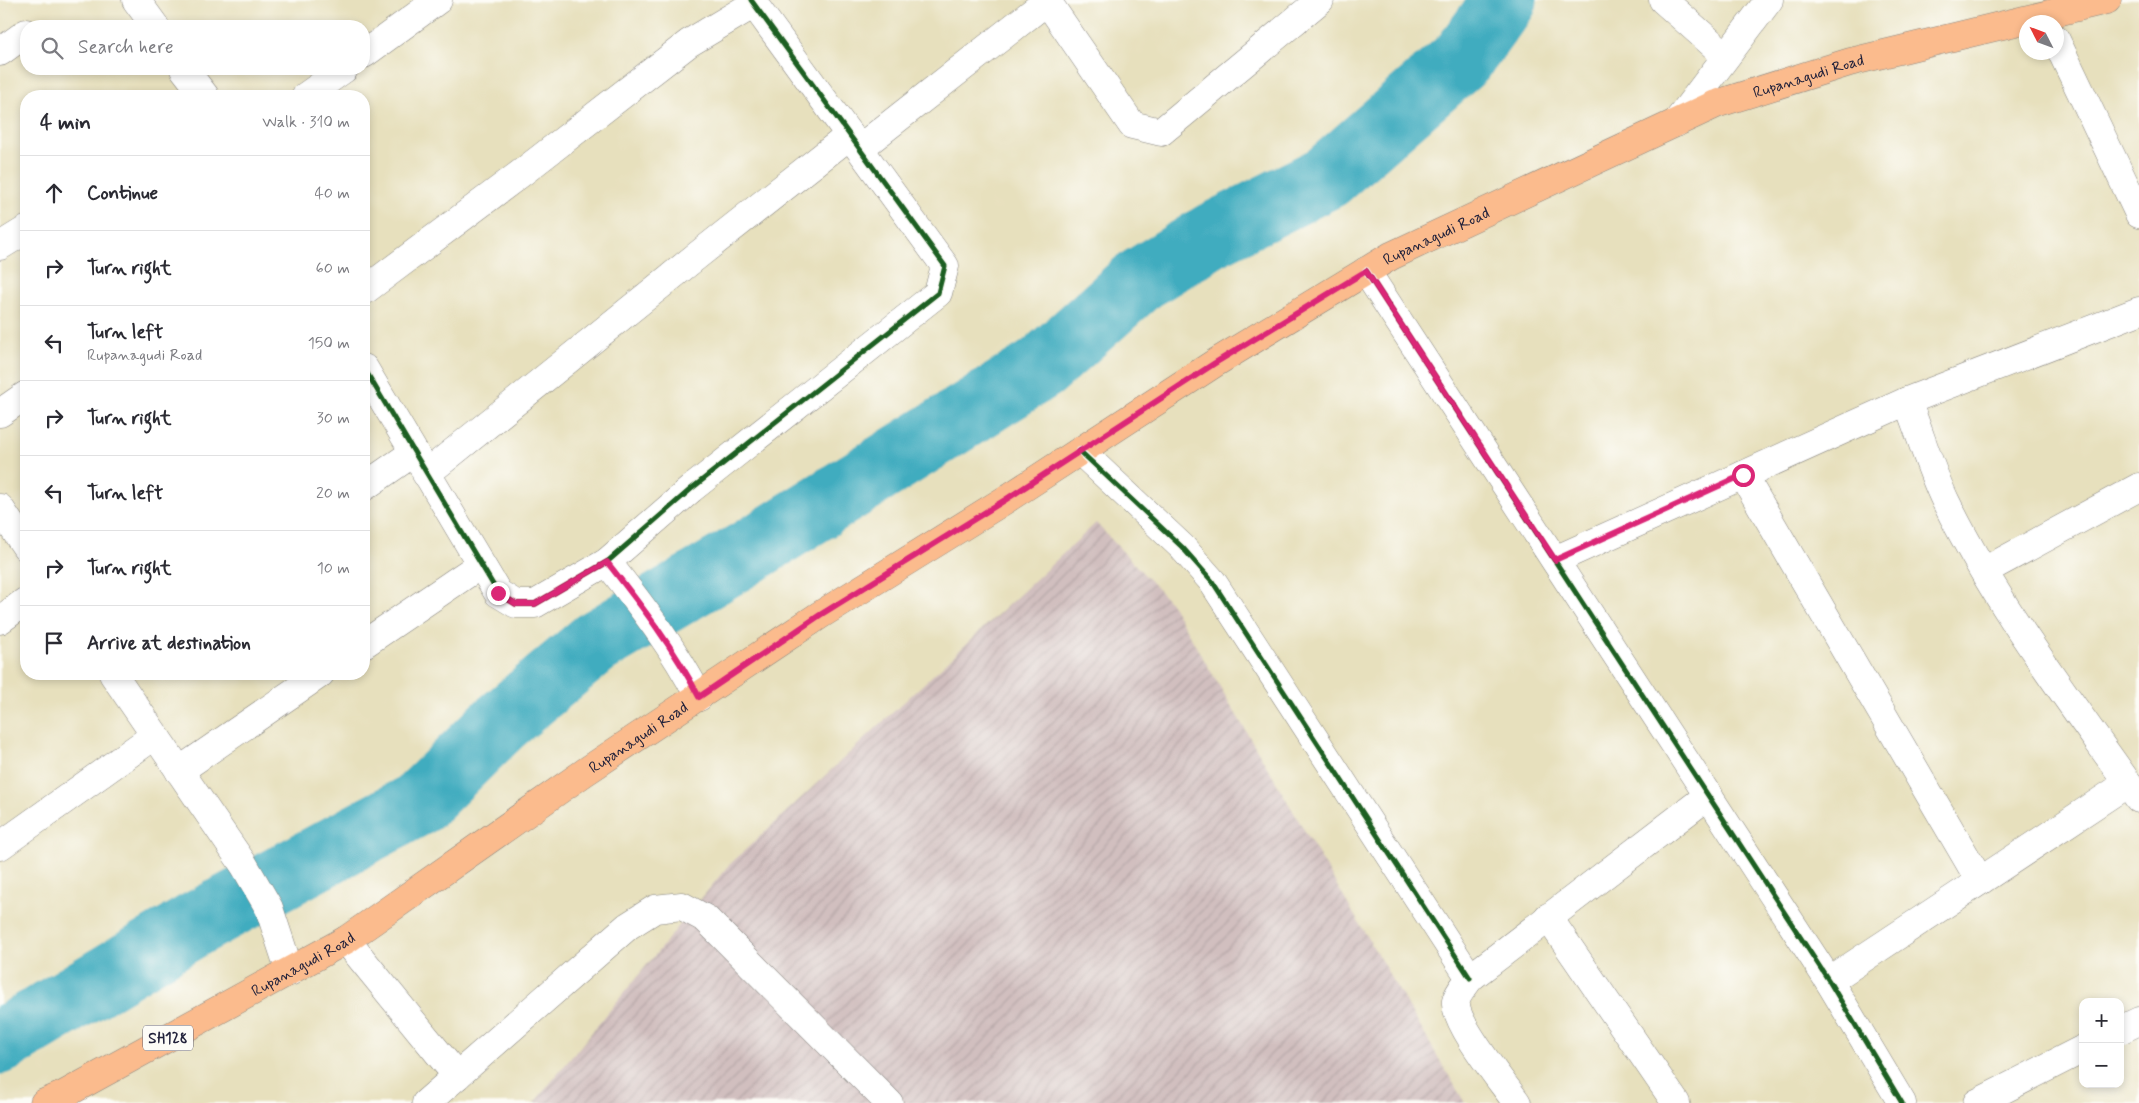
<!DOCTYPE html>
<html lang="en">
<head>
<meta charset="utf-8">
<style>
  body { margin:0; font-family:Mynerve,sans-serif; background:#f2f2f3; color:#2b2b33 }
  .controls { position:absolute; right:15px; bottom:15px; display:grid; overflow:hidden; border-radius:10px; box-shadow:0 2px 8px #0003 }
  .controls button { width:45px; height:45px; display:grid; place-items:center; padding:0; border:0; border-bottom:1px solid #e1e1e2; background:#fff; color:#2b2b33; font:25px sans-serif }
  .compass { position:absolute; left:2019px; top:15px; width:45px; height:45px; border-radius:50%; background:#fff; box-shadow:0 2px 8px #0003; rotate:312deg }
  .stop { position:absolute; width:15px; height:15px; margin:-11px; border:4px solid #db2777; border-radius:50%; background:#fff }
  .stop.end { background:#db2777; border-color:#fff; box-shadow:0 1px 5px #0008 }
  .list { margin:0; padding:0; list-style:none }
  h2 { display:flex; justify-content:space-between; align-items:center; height:65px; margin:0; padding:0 20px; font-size:21px }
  h2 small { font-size:16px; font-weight:400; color:#7c7c81 }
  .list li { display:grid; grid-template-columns:32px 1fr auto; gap:15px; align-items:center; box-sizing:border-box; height:75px; padding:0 20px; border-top:1px solid #e1e1e2 }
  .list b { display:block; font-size:19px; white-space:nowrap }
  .list p { margin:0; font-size:16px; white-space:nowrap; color:#7c7c81 }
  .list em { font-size:16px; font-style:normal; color:#7c7c81 }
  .icon { flex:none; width:28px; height:28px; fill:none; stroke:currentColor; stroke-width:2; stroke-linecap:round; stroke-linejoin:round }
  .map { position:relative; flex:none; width:2139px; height:1103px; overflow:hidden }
  .search { position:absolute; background:#fff; box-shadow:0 2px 8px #0003; left:20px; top:20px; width:350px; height:55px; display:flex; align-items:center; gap:12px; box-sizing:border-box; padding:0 18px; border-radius:20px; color:#7c7c81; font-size:19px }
  .panel { position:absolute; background:#fff; box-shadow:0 2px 8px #0003; left:20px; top:90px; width:350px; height:590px; border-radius:20px }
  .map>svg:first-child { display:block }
  .industrial { fill:url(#industrial-furrows) }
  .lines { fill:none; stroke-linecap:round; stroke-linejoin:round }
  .river { stroke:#40acbf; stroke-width:65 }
  .minor-casing { stroke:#84817c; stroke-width:29 }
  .major-casing { stroke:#84817c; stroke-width:29 }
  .minor { stroke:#fff; stroke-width:28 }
  .major { stroke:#fbbb8d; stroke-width:28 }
  .cycleway-casing { stroke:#fdfcf7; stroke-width:8 }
  .cycleway { stroke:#1b5e20; stroke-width:5 }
  .route { stroke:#db2777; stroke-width:6 }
  .labels { text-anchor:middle; stroke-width:4.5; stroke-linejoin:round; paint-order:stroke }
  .shield { fill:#fdfcf7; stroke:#646373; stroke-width:1 }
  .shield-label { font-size:15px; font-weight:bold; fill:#22223b }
  .street-label { font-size:16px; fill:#22223b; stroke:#fdfcf7 }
</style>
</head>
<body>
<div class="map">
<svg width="2139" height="1103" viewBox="0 0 2139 1103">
  <defs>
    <pattern id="industrial-furrows" width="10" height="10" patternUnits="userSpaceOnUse" patternTransform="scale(1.25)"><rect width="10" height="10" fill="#d1bfbf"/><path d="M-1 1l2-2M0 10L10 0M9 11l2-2" fill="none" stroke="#b3a4a5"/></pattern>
  </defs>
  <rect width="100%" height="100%" fill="#fdfcf7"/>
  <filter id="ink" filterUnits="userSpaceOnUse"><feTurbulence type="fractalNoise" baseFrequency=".02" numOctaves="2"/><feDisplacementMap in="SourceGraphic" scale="10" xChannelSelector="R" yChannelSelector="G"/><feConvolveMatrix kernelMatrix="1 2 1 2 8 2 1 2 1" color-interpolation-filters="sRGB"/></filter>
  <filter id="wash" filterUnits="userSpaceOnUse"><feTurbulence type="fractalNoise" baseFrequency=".0096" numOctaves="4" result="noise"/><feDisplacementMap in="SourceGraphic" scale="20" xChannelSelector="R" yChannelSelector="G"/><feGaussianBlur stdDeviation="1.12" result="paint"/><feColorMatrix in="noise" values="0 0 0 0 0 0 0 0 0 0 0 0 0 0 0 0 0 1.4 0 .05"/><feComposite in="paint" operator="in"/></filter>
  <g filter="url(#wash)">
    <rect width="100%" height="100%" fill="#e7e0bd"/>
    <!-- industrial -->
    <polygon class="industrial" points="1096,523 1170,602 1465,1103 534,1103 727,867"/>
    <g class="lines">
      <!-- river -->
      <polyline class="river" points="0,1042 194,925 419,803 499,724 595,643 745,554 1041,368 1138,281 1212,235 1327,177 1463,58 1505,0"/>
    </g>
  </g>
  <g filter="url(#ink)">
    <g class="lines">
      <defs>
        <g id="minor">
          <polyline points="136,0 155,26"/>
          <polyline points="1663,0 1726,56"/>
          <polyline points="2056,40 2139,214"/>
          <polyline points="0,52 26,33"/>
          <polyline points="364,54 438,0"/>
          <polyline points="184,69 205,96"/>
          <polyline points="306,96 344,69"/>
          <polyline points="1676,123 1769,0"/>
          <polyline points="860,148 1047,1 1132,125 1161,132 1320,0"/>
          <polyline points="0,246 26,230"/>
          <polyline points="1366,271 1829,981 1902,1103"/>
          <polyline points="364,291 524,171 689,43 754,4"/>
          <polyline points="364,368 498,593 516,604 535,604 607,562 691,489 938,293 945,266 751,0"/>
          <path d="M1907,401C1920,433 1930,469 1945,500C1997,607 2071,702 2139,799"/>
          <polyline points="0,413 26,395"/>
          <polyline points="1080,451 1182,547 1212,581 1470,978"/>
          <polyline points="426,474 698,255 850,135"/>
          <polyline points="1743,475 1980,881"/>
          <polyline points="364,487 413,453"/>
          <polyline points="0,508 26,547"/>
          <polyline points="1555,560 1907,401 2139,311"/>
          <path d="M607,562C641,605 674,648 699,697"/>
          <polyline points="1984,571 2139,487"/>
          <polyline points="0,620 26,601"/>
          <polyline points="364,644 480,565"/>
          <polyline points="113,674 244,865 269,908 290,972"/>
          <polyline points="179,771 320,674"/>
          <polyline points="0,846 154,736"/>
          <polyline points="1548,917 1676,1103"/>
          <polyline points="346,940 457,1076"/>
          <polyline points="1829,981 2128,783"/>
          <polyline points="2120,1030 2139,1021"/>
          <polyline points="426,1103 628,926 655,909 682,906 706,919 889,1103"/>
          <path d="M1517,1103C1504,1084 1453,1022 1456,1001C1457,994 1466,984 1470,978L1709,795"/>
          <polyline points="1977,1103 2083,1049"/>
        </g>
        <g id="major">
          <path id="s1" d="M44,1103L65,1094L346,940L585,772L820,615L1005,500L1215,363L1391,256L1716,104L1850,62L2107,0"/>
        </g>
      </defs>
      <!-- minor casing -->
      <use href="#minor" class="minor-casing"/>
      <!-- major casing -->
      <use href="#major" class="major-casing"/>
      <!-- minor -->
      <use href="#minor" class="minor"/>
      <!-- major -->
      <use href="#major" class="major"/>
      <defs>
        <g id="cycleway">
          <polyline points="1366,271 1829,981 1902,1103"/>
          <polyline points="364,368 498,593 516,604 535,604 607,562 691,489 938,293 945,266 751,0"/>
          <polyline points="1080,451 1182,547 1212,581 1470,978"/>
        </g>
      </defs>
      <!-- cycleway casing -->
      <use href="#cycleway" class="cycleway-casing"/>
      <!-- cycleway -->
      <use href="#cycleway" class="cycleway"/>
    </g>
  </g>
  <g class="lines" filter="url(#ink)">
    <!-- route -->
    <path class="route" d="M498,593L516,604H535L607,562C641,605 674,648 699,697L820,615L1005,500L1215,363L1366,271L1555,560L1743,475"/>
  </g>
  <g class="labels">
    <!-- shield labels -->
    <rect class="shield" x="143" y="1025.5" width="50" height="25" rx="4"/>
    <g class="shield-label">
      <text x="168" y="1043">SH128</text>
    </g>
    <!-- street labels -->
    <g class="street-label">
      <text dy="6" stroke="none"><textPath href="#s1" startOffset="2048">Rupanagudi Road</textPath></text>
      <text dy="6" stroke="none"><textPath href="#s1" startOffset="1642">Rupanagudi Road</textPath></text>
      <text dy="6" stroke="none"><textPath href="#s1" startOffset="699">Rupanagudi Road</textPath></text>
      <text dy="6" stroke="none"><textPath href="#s1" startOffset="294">Rupanagudi Road</textPath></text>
    </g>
  </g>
</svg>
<div class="controls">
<button>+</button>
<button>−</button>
</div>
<svg class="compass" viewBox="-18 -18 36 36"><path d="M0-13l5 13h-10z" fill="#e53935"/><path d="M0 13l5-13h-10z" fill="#7c7c81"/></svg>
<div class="stop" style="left:1743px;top:475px"></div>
<div class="stop end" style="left:498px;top:593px"></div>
<div class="search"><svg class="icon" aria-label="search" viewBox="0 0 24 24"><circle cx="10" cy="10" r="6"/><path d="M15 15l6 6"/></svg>Search here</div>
<section class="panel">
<h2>4 min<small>Walk · 310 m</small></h2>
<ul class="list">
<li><svg class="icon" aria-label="ahead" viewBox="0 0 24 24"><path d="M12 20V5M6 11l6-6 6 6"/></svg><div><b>Continue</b></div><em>40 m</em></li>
<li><svg class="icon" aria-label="right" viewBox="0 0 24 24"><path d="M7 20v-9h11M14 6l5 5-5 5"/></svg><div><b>Turn right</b></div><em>60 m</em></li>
<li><svg class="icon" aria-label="left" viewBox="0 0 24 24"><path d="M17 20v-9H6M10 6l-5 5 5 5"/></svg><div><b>Turn left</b><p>Rupanagudi Road</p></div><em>150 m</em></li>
<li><svg class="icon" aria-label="right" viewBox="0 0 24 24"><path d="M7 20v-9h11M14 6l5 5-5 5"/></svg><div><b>Turn right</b></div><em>30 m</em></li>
<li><svg class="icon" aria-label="left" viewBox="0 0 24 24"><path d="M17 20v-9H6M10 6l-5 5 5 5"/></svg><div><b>Turn left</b></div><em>20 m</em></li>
<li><svg class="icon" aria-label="right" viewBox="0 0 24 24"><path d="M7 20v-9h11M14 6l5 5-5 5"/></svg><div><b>Turn right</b></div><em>10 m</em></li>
<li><svg class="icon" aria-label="arrive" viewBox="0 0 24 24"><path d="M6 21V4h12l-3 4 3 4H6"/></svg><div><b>Arrive at destination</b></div></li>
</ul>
</section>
</div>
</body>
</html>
